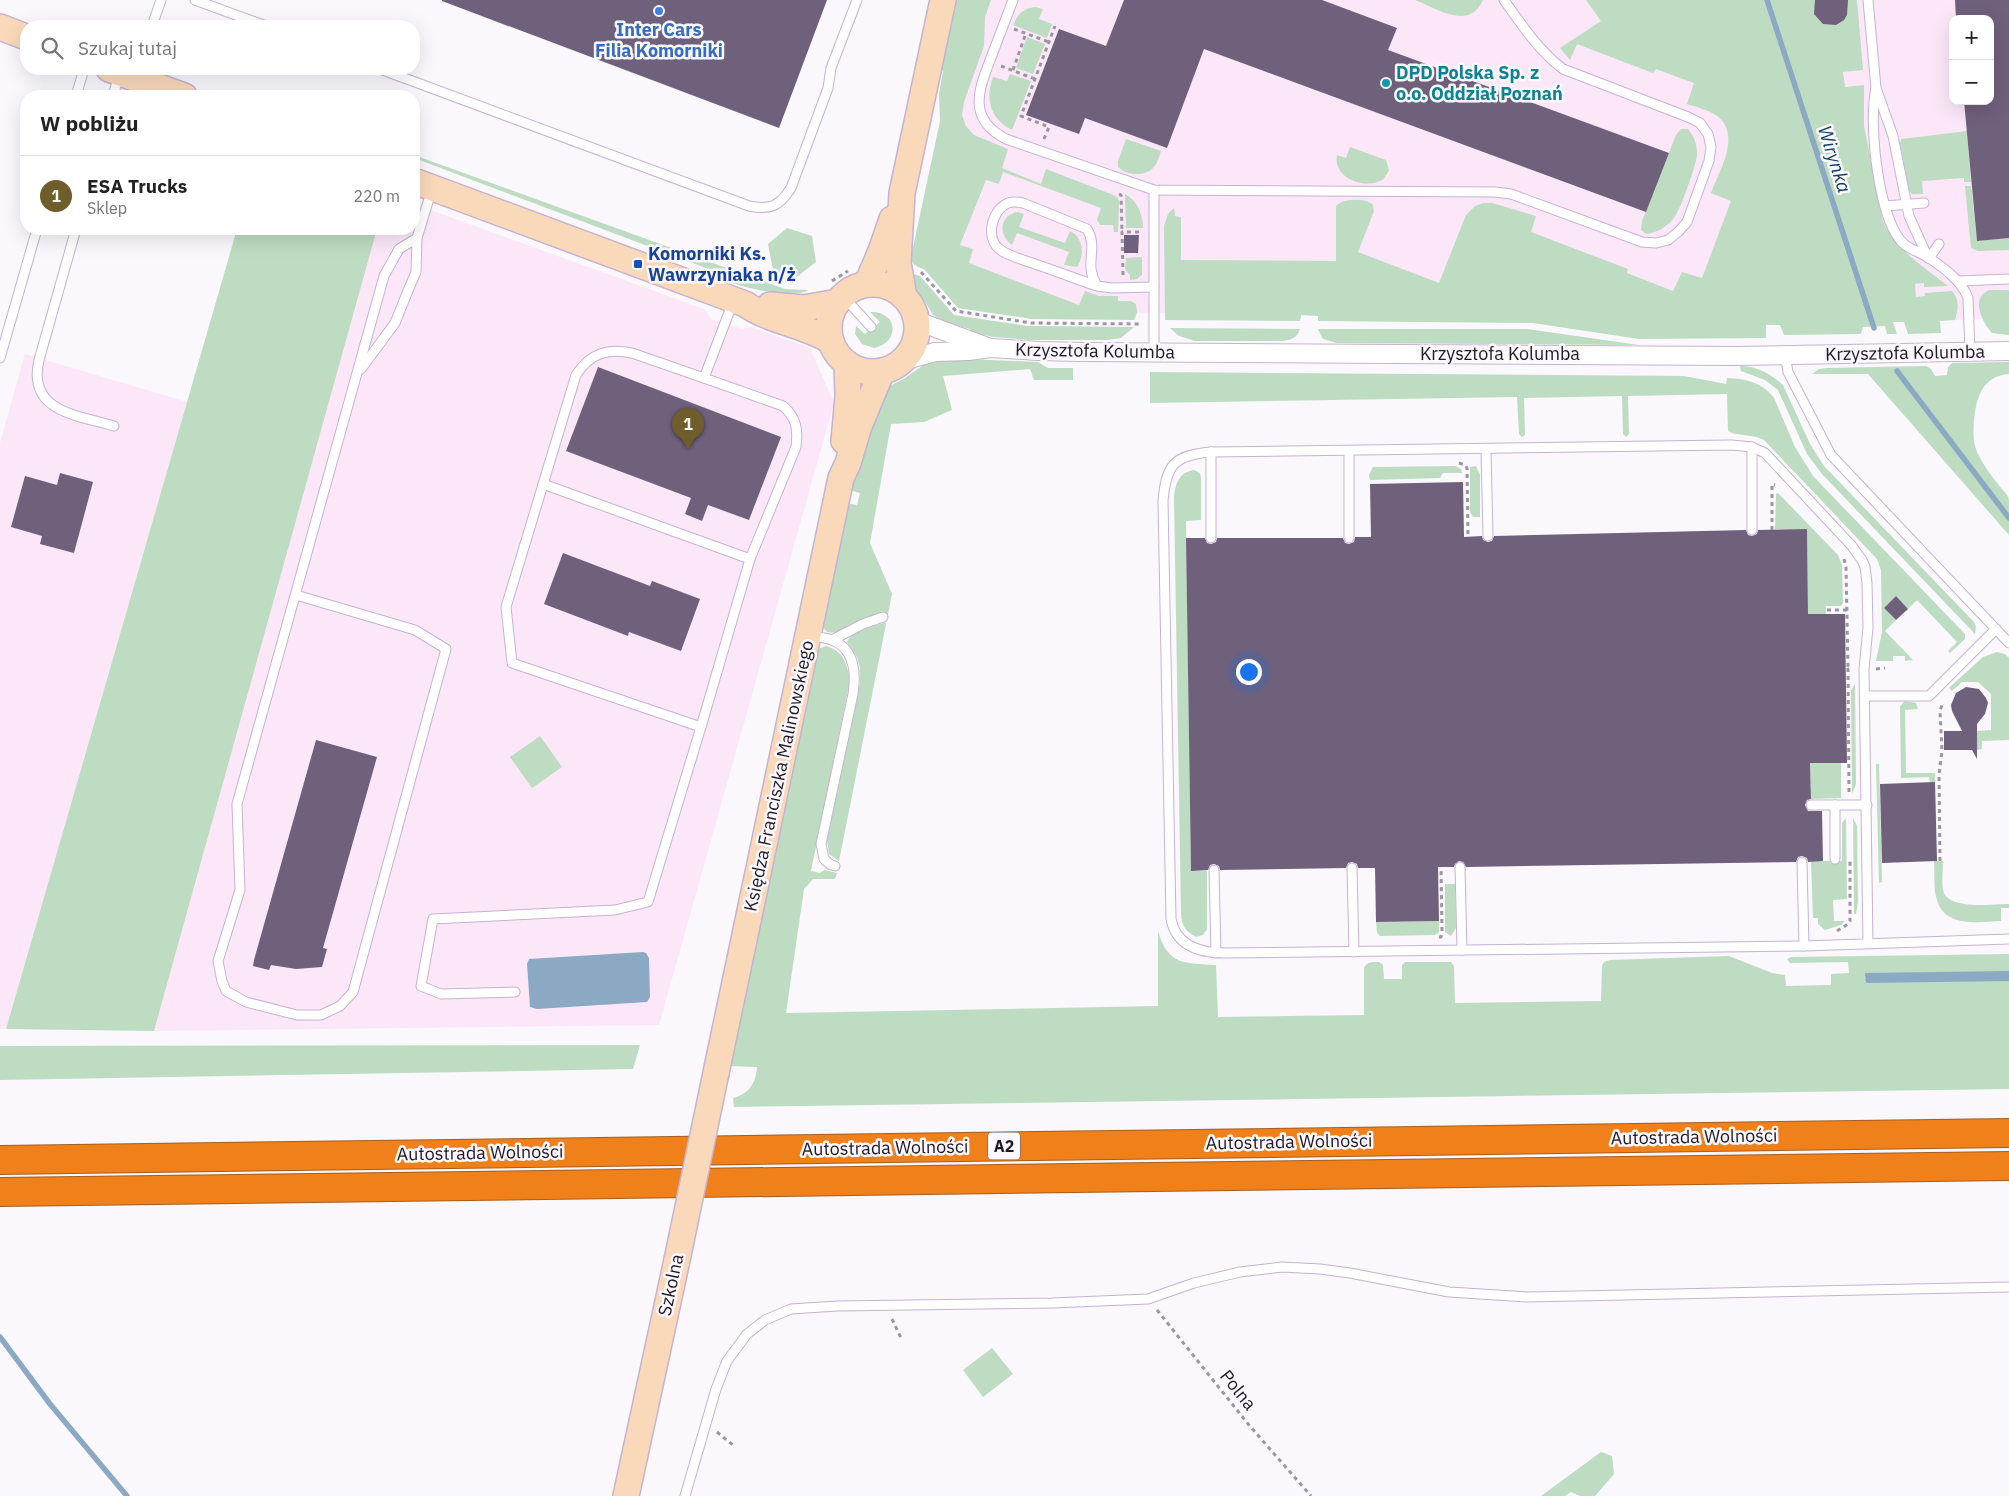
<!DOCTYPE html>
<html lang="pl">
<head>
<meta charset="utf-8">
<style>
  body { margin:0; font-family:"IBM Plex Sans",sans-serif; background:#f6f6f6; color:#222 }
  .controls { position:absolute; right:15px; top:15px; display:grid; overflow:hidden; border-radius:10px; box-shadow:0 5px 20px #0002 }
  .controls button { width:45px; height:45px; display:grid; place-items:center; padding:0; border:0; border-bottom:1px solid #e0e0e0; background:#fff; color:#222; font:25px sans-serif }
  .you { position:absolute; left:1248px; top:671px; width:18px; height:18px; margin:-12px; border:4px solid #fff; border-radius:50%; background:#1a73e8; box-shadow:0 0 0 8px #1a73e833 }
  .badge { display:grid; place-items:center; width:32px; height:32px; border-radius:50%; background:#705d2c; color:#fff; font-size:16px; font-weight:700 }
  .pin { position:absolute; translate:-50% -41px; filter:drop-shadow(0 1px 2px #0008) }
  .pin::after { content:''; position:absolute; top:26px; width:18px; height:15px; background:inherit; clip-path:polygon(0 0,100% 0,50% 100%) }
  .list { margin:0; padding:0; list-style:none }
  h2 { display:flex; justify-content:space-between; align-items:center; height:65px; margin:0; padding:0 20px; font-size:21px }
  h2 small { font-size:16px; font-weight:400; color:#767676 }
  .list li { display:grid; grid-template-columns:32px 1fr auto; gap:15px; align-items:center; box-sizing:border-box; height:80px; padding:0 20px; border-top:1px solid #e0e0e0 }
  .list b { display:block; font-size:19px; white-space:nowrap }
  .list p { margin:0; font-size:16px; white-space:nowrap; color:#767676 }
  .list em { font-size:16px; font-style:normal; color:#767676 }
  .icon { flex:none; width:28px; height:28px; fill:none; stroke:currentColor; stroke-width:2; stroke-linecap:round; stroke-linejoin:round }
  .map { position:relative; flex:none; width:2009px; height:1496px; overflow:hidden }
  .search { position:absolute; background:#fff; box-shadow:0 5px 20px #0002; left:20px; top:20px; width:400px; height:55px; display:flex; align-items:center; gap:12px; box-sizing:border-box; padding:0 18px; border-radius:20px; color:#767676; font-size:19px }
  .panel { position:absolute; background:#fff; box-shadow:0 5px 20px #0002; left:20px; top:90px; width:400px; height:145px; border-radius:20px }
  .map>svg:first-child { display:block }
  .commercial { fill:#fbe7f8; fill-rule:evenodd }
  .green { fill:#bddcc1 }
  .water { fill:#8ca9c3 }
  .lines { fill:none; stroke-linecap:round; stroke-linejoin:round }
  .stream { stroke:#8ca9c3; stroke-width:5.5 }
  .building { fill:#6f607c }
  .lane-casing { stroke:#c4b3d2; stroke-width:11 }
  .street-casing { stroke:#c4b3d2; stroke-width:20 }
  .secondary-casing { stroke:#c4b3d2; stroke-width:28 }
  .highway-casing { stroke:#a75d1e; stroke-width:30 }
  .path { stroke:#9b969f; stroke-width:3; stroke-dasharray:4 4; stroke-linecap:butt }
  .lane { stroke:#fff; stroke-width:9 }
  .street { stroke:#fff; stroke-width:18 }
  .secondary { stroke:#fad9ba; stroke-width:25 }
  .highway { stroke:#f0811a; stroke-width:28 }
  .secondary-bridge-casing { stroke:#c4b3d2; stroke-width:28; stroke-linecap:butt }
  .secondary-bridge { stroke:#fad9ba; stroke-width:25 }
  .shop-dot { fill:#3f7fe0; stroke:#faf7fd; stroke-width:2 }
  .culture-dot { fill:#0f9aa8; stroke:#faf7fd; stroke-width:2 }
  .transit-dot { fill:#1a4fb4; stroke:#faf7fd; stroke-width:2 }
  .labels { text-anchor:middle; stroke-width:5; stroke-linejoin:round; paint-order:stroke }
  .shield { fill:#faf7fd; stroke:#615c65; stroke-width:1 }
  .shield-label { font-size:16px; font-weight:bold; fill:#1f1924 }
  .shop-label { font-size:18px; font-weight:bold; fill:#366cbe; stroke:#faf7fd }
  .culture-label { font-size:18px; font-weight:bold; fill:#0d838f; stroke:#faf7fd; text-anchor:start }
  .transit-label { font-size:18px; font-weight:bold; fill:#164399; stroke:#faf7fd; text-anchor:start }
  .street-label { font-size:18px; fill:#1f1924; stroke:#faf7fd }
  .water-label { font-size:19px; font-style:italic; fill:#104064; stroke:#faf7fd }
</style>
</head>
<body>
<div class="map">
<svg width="2009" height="1496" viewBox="0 0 2009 1496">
  <rect width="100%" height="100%" fill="#faf7fd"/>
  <!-- commercial -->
  <g class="commercial">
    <polygon points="977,0 1724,0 1842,317 1053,312 982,300 929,236"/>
    <path d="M1802,0H2009V318L1893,322ZM1953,19H1990V101H1953Z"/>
    <polygon points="414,204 704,309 711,319 742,329 751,327 810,348 834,403 659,1025 154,1031 377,229 414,229"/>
    <polygon points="25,354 187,402 6,1029 0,1029 0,443"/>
  </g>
  <!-- green -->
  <g class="green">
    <path d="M954,0H991L985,17L984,46L964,102L962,115L966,126L974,135L1008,149L1002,168L1041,184L1046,169L1111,194L1117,197L1119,201L1118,232H1114L1113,225H1100L1097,220L1101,208L1003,172L999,184L986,180L960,245L973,249L969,263L1079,305L1085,291L1099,296H1118V301H1131L1136,304L1137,313L1134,320L1032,319L958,308L924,269C918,267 911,265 911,257L940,121L939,94L943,71L940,68Z"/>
    <path d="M1415,0H1483C1469,31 1438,9 1415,0Z"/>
    <path d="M1586,0H1857L1863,70L1843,72L1845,87L1864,85V126L1883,221C1896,250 1924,267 1948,286L1924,287V283L1915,284L1916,297L1925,296V293L1952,291C1960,300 1958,310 1955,320L1940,321L1941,333L1908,334L1904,322H1893L1897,334H1887L1885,326L1863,327L1861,334L1784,335L1780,325H1766V338L1639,339L1533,323L1318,321V316L1301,315L1300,321L1165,320L1164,226L1168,214L1174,208L1175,216L1181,217V260L1336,261V206C1343,198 1366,198 1373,205L1374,211L1358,252L1439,283L1466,215L1475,206L1483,203H1492L1536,216L1531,232L1628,269L1627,273L1673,291L1682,272L1702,278L1731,201L1711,193C1719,171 1742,135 1717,116C1709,110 1696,107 1687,104L1694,83L1656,69L1653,73L1577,44L1570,60L1560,48L1601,21Z"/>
    <path d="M1035,7L1043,9L1039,19L1052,24L1047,38L1013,25C1018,14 1022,9 1035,7Z"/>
    <polygon points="1027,37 1045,44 1033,74 1016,68"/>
    <path d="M1010,74L1031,81L1012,130C990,119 985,99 993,77L1007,81Z"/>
    <path d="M1681,129H1688C1694,136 1697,145 1697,154C1697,163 1680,212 1673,219C1667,227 1656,233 1646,234L1641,230L1642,221L1676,135Z"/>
    <polygon points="1967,131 1971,182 1964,182 1964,178 1922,181 1923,194 1912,194 1909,191 1900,143 1901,139"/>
    <path d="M1126,139L1161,151C1159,157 1157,165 1152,169C1143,177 1126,175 1118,167V161Z"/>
    <path d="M1350,147L1386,160L1389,170L1384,179C1366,191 1332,178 1337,155L1346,158Z"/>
    <path d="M414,155L785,289L808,290C794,301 730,285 714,276C711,274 708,270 706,268L414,158Z"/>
    <polygon points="1965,186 1971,186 1977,241 2009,238 2009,250 1978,251 1971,248"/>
    <path d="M1125,194C1138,201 1143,215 1143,228H1126Z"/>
    <path d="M1018,212L1024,214L1019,227L1065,243L1070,231C1083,237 1085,255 1077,267L1064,265L1069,252L1017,233L1012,245C998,235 999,215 1018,212Z"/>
    <polygon points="787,228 812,236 816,262 794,279 773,270 768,244"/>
    <polygon points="237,229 377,229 154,1031 6,1029"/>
    <polygon points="1142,257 1142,275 1137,279 1130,280 1130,275 1125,269 1126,258"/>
    <polygon points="907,272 920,276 954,315 1028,326 1134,327 1121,338 1107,340 1029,340 993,337 972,332 970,329 944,322 933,315 924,300 915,289"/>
    <path d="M1989,290H2009V335L1992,333C1982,322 1970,298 1989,290Z"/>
    <path d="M870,312C899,311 900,343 874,348L862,344L855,334L856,326L865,334L880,322Z"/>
    <path d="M1170,328L1300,329C1297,338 1291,340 1282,341H1195L1179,336Z"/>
    <polygon points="1318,329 1527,329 1639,345 1337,343 1323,339"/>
    <path d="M967,359L1038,362L1048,368H1073V380H1034L1030,369L943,376L952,410L924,422L891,424L870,543L892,594L839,861L829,854L827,840L860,683V668L857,657L847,642C853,629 874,627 886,622L883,611L849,625L836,633L827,632L822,626L846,503L857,505L860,493L849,490L855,463L888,387L905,378L925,364L937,361H967Z"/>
    <path d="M2009,362V374C1982,376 1976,398 1974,421C1973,432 1973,442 1977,452C1982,463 1990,474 1998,484C2001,489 2008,494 2009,500C2009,510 2009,524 2009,535L1868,374H1812L1819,369L1827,368L1926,366L1931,369L1935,376L1947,375L1948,367L1952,363Z"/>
    <path d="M1740,366C1757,366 1771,374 1783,385L1810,444L1824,466L1974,622L1976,627L1975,634L1822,474L1807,454L1778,390L1765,380L1741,371Z"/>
    <path d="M1150,372L1684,376L1726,384L1727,378C1746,379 1762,382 1774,398L1795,447L1813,476L1965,634V639L1950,653L1948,651L1957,642L1917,600L1908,609L1896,596L1884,608L1896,620L1885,631L1913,660L1905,661V656H1893V661H1876L1882,632L1881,570L1877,559L1764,440C1753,434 1735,436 1728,431L1727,394L1628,396L1629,434L1626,437L1623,434L1622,396L1524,398L1525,435L1522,437L1519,434L1517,397L1150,403Z"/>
    <polygon points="1455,466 1461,469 1462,473 1443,473 1440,478 1370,480 1369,475 1373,467"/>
    <polygon points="1476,466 1480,475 1480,517 1473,517 1470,512 1470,467"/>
    <path d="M1194,470L1200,473L1201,478V520L1186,521L1191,870L1207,871V929L1203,935L1196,937C1185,931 1182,926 1181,914L1174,498C1175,484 1179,472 1194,470Z"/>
    <polygon points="1778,493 1838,555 1842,565 1843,603 1841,606 1826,606 1826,614 1808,614 1807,529 1775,529 1776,494"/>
    <path d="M826,646C844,651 847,664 850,680L811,871L820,873L824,870L837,873L835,879H813L804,889L786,1013L1158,1006V931C1168,966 1185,963 1216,965L1218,1017L1364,1015V968C1367,961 1373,962 1379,962L1383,965L1384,979H1402V965L1405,962H1451L1454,966L1455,1003L1601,1001L1602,966L1604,962L1610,960L1729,956L1772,973L1785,975L1786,986L1831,985V974L1849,973L1848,962L1790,963L1787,959L1791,957L2009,954V1089L734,1107L733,1098C749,1094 756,1083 757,1067L729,1066L818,649Z"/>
    <polygon points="1997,652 2005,654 2009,658 2009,740 1982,741 1982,749 1977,750 1977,731 1991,730 1991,694 1978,682 1962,682 1952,691 1949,688 1983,657"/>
    <polygon points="1855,684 1856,784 1852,794 1851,690"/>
    <polygon points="1905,701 1916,703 1918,709 1905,710 1906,773 1935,773 1935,782 1930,783 1929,777 1901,778 1900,706"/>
    <polygon points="540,736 562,767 532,788 510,757"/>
    <polygon points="1810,763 1841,763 1841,798 1811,799"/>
    <polygon points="1876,764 1879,764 1882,882 1879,883"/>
    <polygon points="1846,818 1847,899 1833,900 1834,921 1845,921 1841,925 1825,930 1818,924 1818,918 1813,918 1811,861 1842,861 1842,823"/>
    <polygon points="1853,818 1857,826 1858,902 1856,914 1854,914"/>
    <path d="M1934,861H1943C1943,870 1941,885 1944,893C1952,910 1993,904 2009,904V908H2001V921C1978,922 1945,928 1937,900C1933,889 1935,873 1934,861Z"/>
    <polygon points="1445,884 1455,884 1456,928 1451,936 1445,932"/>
    <polygon points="1439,921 1439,932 1435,935 1380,936 1377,932 1376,922"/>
    <polygon points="640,1045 633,1069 0,1080 0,1046"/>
    <polygon points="992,1348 1013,1374 983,1397 963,1370"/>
    <polygon points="1601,1452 1612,1456 1614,1474 1595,1496 1580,1496 1571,1492 1565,1496 1541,1496"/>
  </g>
  <!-- water -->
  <g class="water">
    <polygon points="643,952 646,953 649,958 650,997 647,1002 537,1009 530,1007 527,964 529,959"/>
    <polygon points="2009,971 2009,981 1866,983 1865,973"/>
  </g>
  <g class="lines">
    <!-- stream -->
    <g class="stream">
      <polyline points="1767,0 1874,328"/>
      <polyline points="1897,371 2009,518"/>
      <polyline points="0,1337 50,1404 127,1496"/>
    </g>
  </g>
  <!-- building -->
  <g class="building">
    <polygon points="442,0 827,0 779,128 442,1"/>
    <polygon points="1124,0 1322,0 1397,28 1388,50 1669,153 1646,212 1204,49 1167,148 1085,118 1079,134 1026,115 1059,29 1106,46"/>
    <polygon points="1815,0 1848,0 1847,15 1844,20 1836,25 1823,24 1814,14"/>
    <polygon points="1955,0 2009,0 2009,238 1977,241 1964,101 1990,101 1990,19 1956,19"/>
    <polygon points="1124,235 1139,235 1138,253 1124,253"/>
    <polygon points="598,367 781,437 749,520 708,505 702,521 685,514 691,498 566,451"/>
    <polygon points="60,473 93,482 74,553 40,544 42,536 11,527 25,476 57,485"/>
    <polygon points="1463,482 1464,537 1482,536 1483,540 1488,542 1492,541 1494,536 1746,530 1748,535 1752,536 1757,534 1758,530 1807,529 1808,614 1845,614 1847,763 1810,763 1811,799 1807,800 1805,805 1808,811 1822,811 1823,861 1808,862 1807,858 1802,856 1798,857 1796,862 1466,867 1463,862 1459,861 1455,864 1454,867 1438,867 1439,921 1376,922 1375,868 1358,868 1357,864 1352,862 1348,863 1346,868 1220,870 1219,866 1214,864 1210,865 1208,870 1191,871 1186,538 1205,538 1207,543 1211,544 1216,542 1217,538 1343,538 1345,543 1349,544 1354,542 1355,537 1371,537 1370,484"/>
    <polygon points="563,553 650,586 652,581 700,599 681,651 629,632 628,636 544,604"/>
    <polygon points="1896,596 1908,609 1896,620 1884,608"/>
    <polygon points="1966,687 1979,689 1986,698 1988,703 1985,714 1977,724 1977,759 1972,750 1944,750 1944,731 1962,731 1952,711 1951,705 1956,693"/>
    <polygon points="316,740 377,757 323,948 327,949 322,967 296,969 271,965 269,970 253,966 254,960"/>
    <polygon points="1935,782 1937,861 1882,863 1880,784"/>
  </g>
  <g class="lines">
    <defs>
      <g id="lane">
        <polyline points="195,0 266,26"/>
        <path d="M1013,0C1006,18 999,37 992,55C979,89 966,118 1006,139L1154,190L1495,192L1511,194L1642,242L1656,243L1668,240L1678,232L1687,222L1709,161L1711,147L1708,134L1700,123L1688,117L1563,69C1538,50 1522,25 1504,0"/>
        <polyline points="1868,0 1876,88 1893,136 1909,216 1928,258"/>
        <polyline points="152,26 161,0"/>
        <path d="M380,69L749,206C770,210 779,207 791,188L828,88L831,68L857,0"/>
        <path d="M1876,88C1868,121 1878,223 1905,245C1912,250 1921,253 1929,258C1944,268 1962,281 1968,298L1970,352"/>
        <polyline points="76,96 84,69"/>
        <polyline points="113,96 119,75"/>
        <polyline points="1154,190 1154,352"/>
        <polyline points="1885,206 1924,203"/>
        <path d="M76,229L39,360C27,412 77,415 114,426"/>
        <polyline points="1929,258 1939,244"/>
        <polyline points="1958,281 2009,279"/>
        <path d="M1097,286C1083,263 1099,249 1087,229L1023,203C1018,202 1013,201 1008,203C990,211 985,241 1002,251C1012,257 1024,260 1035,264C1056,271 1076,279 1097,286L1112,288L1154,287"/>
        <polyline points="843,296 871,327"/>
        <polyline points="1785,355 1788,372 1831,455 2009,643"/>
        <polyline points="0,358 37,229"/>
        <polyline points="361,369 395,323 407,293 416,272 417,238 432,189"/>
        <polyline points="1752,447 1752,530"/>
        <polyline points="1486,450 1488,536"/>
        <polyline points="1349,451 1349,538"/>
        <polyline points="1211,452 1211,538"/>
        <polyline points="543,484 750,559"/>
        <polyline points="296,595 415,630 446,649 353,992 340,1006 321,1015 297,1015 246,1002 226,991 222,981 218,961 240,890 237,804 384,276 399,249 417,238"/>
        <path d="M809,636C816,637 825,637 832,640C855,649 856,674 853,694L821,844L824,859L831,865L835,866"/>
        <polyline points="832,640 863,624 883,617"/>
        <polyline points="1865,696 1929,696 1996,629"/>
        <path d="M701,727L750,559L796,447C798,430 797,418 783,406L704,378"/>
        <polyline points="1811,805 1867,805"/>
        <polyline points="1835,805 1835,859"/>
        <polyline points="1802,862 1804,946"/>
        <polyline points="1460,867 1462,950"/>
        <polyline points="1352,868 1354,952"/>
        <polyline points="1214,870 1216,953"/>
        <path d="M1868,944L1864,669L1868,628L1867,583L1865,567L1862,560L1851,545L1765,453L1752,447L1731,445L1211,452C1174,455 1166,465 1163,501L1171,919C1176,947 1202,953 1226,953L1804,946L2009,939"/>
        <path d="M515,992L441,994L421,986L433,919L615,910L648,902L701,727L512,663L506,607L576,375C590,353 608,348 632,353L704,378L733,302"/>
        <polyline points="685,1496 716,1389 727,1361 747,1334 765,1320 791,1309 837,1306 1052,1303 1148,1299 1194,1283 1240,1272 1282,1267 1320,1269 1350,1273 1449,1292 1528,1297 2009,1287"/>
      </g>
      <g id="street">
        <polyline points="917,321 990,348"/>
        <polyline points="902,361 935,352 968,351 991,348 1038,351 1081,352 1734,356 2009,351"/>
      </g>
      <g id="secondary">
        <polyline points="0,27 26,37"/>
        <polyline points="109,69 184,96"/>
        <path d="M414,181L745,304C771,322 803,324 831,341"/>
        <polyline points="867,284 881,251 892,219"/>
        <circle cx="873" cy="328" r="44"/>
        <polyline points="904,297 898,263 902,193 943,0"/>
        <polyline points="770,305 804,308 838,302"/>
        <polyline points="844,441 848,396 847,364"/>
        <polyline points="716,1073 841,478 848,463 859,426 882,371"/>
        <polyline points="626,1496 677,1260"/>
      </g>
      <g id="highway">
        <polyline points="0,1160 2009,1133"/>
        <polyline points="0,1192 2009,1166"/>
      </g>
    </defs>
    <!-- lane casing -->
    <use href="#lane" class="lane-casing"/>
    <!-- street casing -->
    <use href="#street" class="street-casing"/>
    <!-- secondary casing -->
    <use href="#secondary" class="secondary-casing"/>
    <!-- highway casing -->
    <use href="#highway" class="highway-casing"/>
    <!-- path -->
    <g class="path">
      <polyline points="1014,29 1049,42"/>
      <polyline points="1001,66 1035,79"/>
      <polyline points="1013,70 1026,33"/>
      <polyline points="1044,139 1049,127 1021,116 1055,26"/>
      <polyline points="1119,194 1121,195 1122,232"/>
      <polyline points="921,272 956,311 1031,323 1141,324"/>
      <polyline points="1123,275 1122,232 1142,232"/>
      <polyline points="832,281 848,271"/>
      <polyline points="1459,463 1465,465 1467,468 1468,536"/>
      <polyline points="1772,530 1772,484 1775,485"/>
      <polyline points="1844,559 1846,567 1848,669"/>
      <polyline points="1827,610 1847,610"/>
      <polyline points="1876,669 1885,668"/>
      <polyline points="1849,792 1848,669 1852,669"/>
      <polyline points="1940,861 1939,775 1942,751 1940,711 1943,702"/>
      <polyline points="1837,931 1848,924 1850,921 1850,858"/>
      <polyline points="1439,937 1441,937 1442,932 1441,867"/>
      <polyline points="1157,1310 1249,1425 1311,1496"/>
      <polyline points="892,1319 901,1338"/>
      <polyline points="717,1432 734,1446"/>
    </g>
    <!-- lane -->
    <use href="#lane" class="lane"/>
    <!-- street -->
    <use href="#street" class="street"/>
    <!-- secondary -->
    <use href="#secondary" class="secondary"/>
    <!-- highway -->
    <use href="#highway" class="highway"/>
    <defs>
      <polyline id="secondary-bridge" points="677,1260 716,1073"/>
    </defs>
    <!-- secondary-bridge casing -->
    <use href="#secondary-bridge" class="secondary-bridge-casing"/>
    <!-- secondary-bridge -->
    <use href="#secondary-bridge" class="secondary-bridge"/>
  </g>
  <!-- markers -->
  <circle class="shop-dot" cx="659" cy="11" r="5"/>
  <circle class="culture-dot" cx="1386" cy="83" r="5"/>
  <rect class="transit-dot" x="633" y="259" width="10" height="10" rx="2.5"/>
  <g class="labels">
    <!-- shield labels -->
    <rect class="shield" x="988" y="1132.5" width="32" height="27" rx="4"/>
    <g class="shield-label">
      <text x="1004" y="1152">A2</text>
    </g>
    <!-- shop labels -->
    <g class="shop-label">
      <text x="659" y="36">Inter Cars<tspan x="659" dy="21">Filia Komorniki</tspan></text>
    </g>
    <!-- culture labels -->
    <g class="culture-label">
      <text x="1396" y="79">DPD Polska Sp. z<tspan x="1396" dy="21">o.o. Oddział Poznań</tspan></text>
    </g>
    <!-- transit labels -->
    <g class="transit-label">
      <text x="648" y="260">Komorniki Ks.<tspan x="648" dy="21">Wawrzyniaka n/ż</tspan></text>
    </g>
    <!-- street labels -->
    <g class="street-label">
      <text transform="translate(1095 351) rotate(1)" y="6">Krzysztofa Kolumba</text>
      <text transform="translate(1905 353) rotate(-1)" y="6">Krzysztofa Kolumba</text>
      <text x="1500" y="360">Krzysztofa Kolumba</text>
      <text transform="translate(779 776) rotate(-78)" y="6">Księdza Franciszka Malinowskiego</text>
      <text transform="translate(1694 1137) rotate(-1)" y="6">Autostrada Wolności</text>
      <text transform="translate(1289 1142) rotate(-1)" y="6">Autostrada Wolności</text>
      <text transform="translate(885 1148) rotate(-1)" y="6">Autostrada Wolności</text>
      <text transform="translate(480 1153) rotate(-1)" y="6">Autostrada Wolności</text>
      <text transform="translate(671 1285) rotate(-78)" y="6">Szkolna</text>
      <text transform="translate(1238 1390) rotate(51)" y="6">Polna</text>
    </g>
    <!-- water labels -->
    <g class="water-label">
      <text transform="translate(1835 159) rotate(72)" y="7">Wirynka</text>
    </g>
  </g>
</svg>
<div class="controls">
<button>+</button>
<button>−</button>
</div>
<div class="you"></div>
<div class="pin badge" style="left:688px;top:449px">1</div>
<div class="search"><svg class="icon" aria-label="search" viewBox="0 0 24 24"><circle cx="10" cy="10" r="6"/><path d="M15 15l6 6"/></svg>Szukaj tutaj</div>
<section class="panel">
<h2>W pobliżu<small></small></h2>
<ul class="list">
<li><span class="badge">1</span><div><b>ESA Trucks</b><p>Sklep</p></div><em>220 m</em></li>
</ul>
</section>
</div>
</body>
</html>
